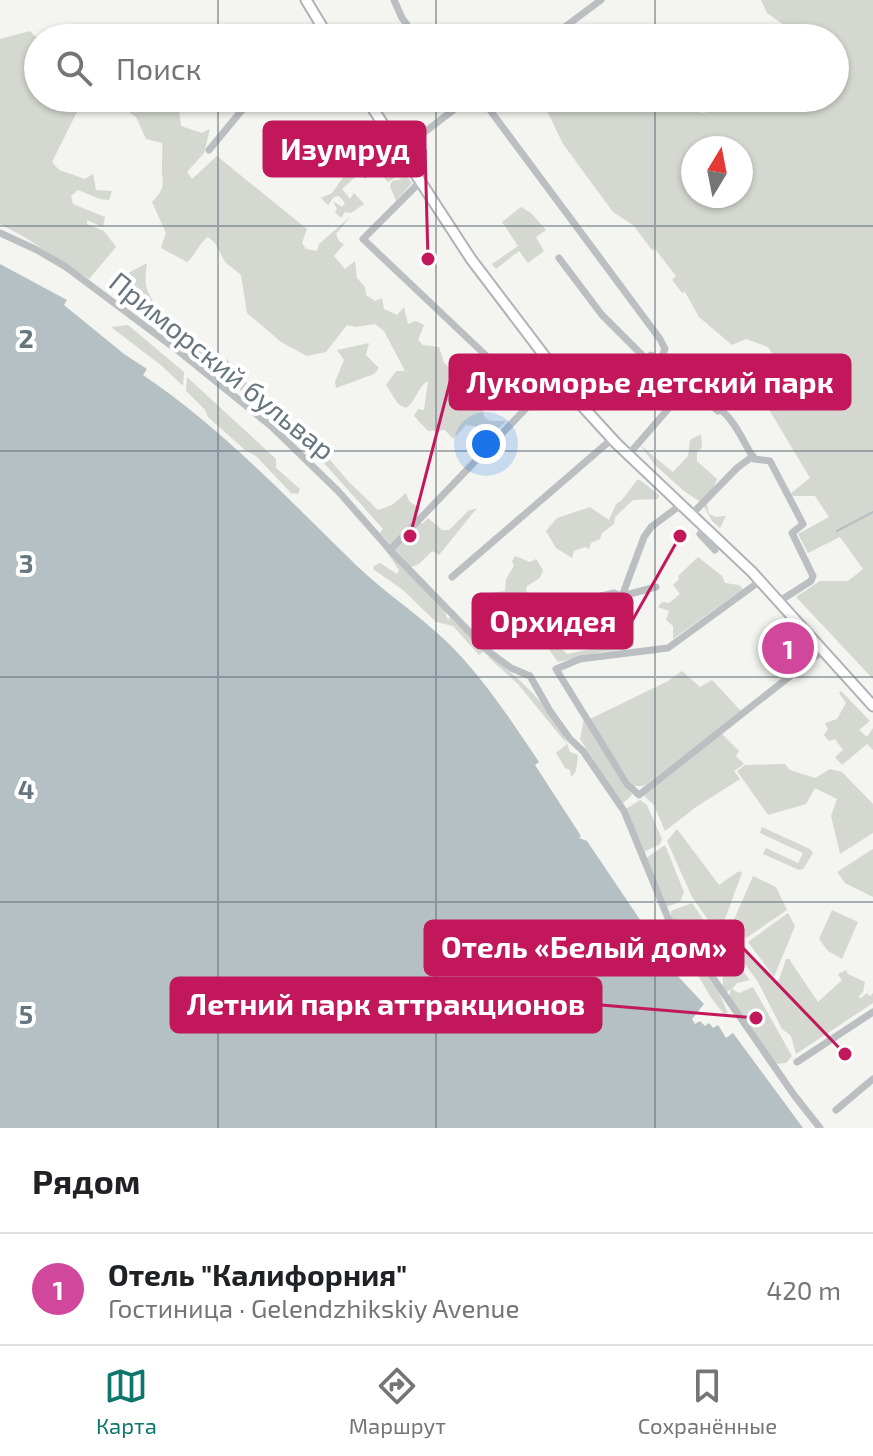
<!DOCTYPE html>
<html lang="ru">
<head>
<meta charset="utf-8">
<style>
  body { margin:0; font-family:"Exo 2",sans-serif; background:#f2f2f2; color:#202124 }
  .compass { position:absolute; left:681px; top:136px; width:72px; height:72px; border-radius:50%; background:#fff; box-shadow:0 2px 6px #0004; rotate:10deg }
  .you { position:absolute; left:486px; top:444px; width:28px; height:28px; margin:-20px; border:6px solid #fff; border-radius:50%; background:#1a73e8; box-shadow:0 0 0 12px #1a73e833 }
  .badge { display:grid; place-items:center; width:52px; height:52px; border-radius:50%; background:#0f766e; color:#fff; font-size:26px; font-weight:700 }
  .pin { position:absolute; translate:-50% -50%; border:4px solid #fff; box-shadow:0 2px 8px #0006 }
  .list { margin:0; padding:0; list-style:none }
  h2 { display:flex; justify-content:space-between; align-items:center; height:104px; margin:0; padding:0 32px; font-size:34px }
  h2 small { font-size:26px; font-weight:400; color:#757577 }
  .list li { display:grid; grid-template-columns:52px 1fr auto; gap:24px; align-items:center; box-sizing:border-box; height:112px; padding:0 32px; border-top:2px solid #e0e0e0 }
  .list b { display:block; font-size:30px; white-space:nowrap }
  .list p { margin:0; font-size:26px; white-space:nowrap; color:#757577 }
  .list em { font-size:26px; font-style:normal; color:#757577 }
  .icon { flex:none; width:44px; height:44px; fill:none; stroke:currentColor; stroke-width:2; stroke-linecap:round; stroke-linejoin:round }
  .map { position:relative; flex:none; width:873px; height:1128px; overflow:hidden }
  .search { position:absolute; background:#fff; box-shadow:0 2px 6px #0004; left:24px; right:24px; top:24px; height:88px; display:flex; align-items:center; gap:20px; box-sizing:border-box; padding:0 28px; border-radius:44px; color:#757577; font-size:30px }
  .sheet { height:216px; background:#fff }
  nav { display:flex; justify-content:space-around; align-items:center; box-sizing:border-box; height:112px; border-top:2px solid #e0e0e0; background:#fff; font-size:22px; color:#757577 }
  nav a { display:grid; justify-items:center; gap:4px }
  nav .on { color:#0f766e }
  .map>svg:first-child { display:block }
  .green { fill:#d4d8d0; fill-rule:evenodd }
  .water { fill:#b4c0c3 }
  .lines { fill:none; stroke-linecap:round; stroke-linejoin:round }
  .stream { stroke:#b4c0c3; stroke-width:2 }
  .major-casing { stroke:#afb3b6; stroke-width:13 }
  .minor { stroke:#bbbfc2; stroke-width:7 }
  .major { stroke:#fff; stroke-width:9 }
  .grid { fill:none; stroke:#66757e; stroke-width:2; stroke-opacity:0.55 }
  .labels { text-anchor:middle; stroke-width:8; stroke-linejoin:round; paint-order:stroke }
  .street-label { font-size:28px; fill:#66757e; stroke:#fff }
  .grid-label { font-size:26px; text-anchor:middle; font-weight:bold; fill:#66757e; stroke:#fff; stroke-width:8; stroke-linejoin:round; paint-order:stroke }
  .leader { fill:none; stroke:#c2185b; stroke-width:3 }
  .callout-dot { fill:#c2185b; stroke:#fff; stroke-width:3 }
  .callout { fill:#c2185b; stroke:#c2185b; stroke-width:3 }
  .callout-label { font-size:30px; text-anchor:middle; font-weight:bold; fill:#fff }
</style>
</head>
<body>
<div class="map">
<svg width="873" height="1128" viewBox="0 0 873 1128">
  <rect width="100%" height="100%" fill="#f4f4f0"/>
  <!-- green -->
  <g class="green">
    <path d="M761,0H873V679L796,597L820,581H848L863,569L840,537L808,553L798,534L829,517L815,496H793L791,493L810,478L758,391L777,361L768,347L746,339L732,345L699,317L685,292L682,293L672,280L676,276L655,249L652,250L633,225L613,212L563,144L548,113L536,98H685L687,108L702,113L713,111L729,98H835V38H802L767,13ZM693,148H741V196H693Z"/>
    <polygon points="30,31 38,39 38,98 73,98 77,112 52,162 59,170 85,179 93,174 96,190 112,191 109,200 100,199 78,190 71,196 73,204 105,217 103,227 87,220 87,224 104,231 116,247 89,279 26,238 0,224 0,39"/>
    <path d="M118,98H170L178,103L181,126L202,133L210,129L204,153L187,172L192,179L217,156L307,229L302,243L306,249L317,251L319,244L351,216L336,234L339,241L344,244L334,256L345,269L355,261L357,278L365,287L366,295L375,301L382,298L384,309L397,315L404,307L408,324L416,321L424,325L418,340L423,345L439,347L444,363L454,371L461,369L473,387H481L478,394L489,401L483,407L484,417L490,421H506L480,448V431L474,426L466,425L453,439L445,430L428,431L414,416L418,409L424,410L428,381C417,387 416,402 406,408L398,404L386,385L396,371H405L384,331L375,324L356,327L347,325L326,352L307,356L281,342L247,313L241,275L225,262L215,243L208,237C199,243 196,255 187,262L161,248L166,233L152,202C168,185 161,184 162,164C162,157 163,151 162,143L146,139L136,117L124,108Z"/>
    <polygon points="373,132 382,135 390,148 367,165 362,173 389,152 412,183 396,201 390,186 392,181 402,179 397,177 388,182 377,171 365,179 360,173 342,189 350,199 354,193 364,204 351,213 345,212 341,218 335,212 337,209 333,201 342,207 345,203 339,196 334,197 328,205 321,198 332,193 344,176 382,151"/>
    <polygon points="521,207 531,213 546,230 536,237 544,251 528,263 519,251 496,269 492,264 518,246 502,222"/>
    <path d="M147,263C144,283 145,293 159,307L148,316L130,301L121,287L130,272Z"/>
    <path d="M161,312L216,355L228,360C244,393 289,402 301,439L181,342L169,331Z"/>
    <polygon points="128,325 184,372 183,386 162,366 111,327"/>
    <polygon points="369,343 366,355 379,368 374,374 336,388 335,382 344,360 337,350"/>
    <polygon points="187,377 276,459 276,468 300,489 298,494 291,493 256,456 245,450 208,417 205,410 186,391"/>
    <polygon points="701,434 702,447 697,453 697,461 717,479 707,505 709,514 716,517 726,516 720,528 712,521 702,503 684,491 655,465 640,445 673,472 688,456 690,440"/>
    <polygon points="320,448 348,481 378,510 392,505 406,493 409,501 420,509 415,518 422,524 428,518 442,530 449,530 468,511 477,508 439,555 432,551 419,564 411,567 380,533 383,529 315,453"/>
    <polygon points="637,480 640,480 659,495 658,499 633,500 615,517 614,524 602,533 600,539 591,543 589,549 585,547 574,551 572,558 556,548 546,531 557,518 590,507 609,520 616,504 622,500"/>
    <polygon points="387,546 444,610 448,620 450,617 484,651 479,655 453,626 436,622 403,590 373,569 374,566 380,563 397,574 399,570 384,548"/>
    <polygon points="515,556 530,562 536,559 543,570 540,578 527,586 526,591 532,599 526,601 509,594 490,611 480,605 490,593 505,591 506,579 514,566 512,561"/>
    <polygon points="698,557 722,576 725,583 739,585 743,589 673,639 673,626 666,620 669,611 658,607 662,602 669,603 680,594 673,585 679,579 678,576"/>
    <polygon points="618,626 623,628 628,649 601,652 558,662 545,644 545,634 567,654 600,647 604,639"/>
    <path d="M490,656C522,680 558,713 570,752L578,755L576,771L571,777L570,770L565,768L556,753L567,744L518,684L488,657Z"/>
    <polygon points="682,671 700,687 712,680 741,711 644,786 633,786 590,719 668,681"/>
    <polygon points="841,691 870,721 859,730 867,737 873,728 873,750 867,744 842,765 835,757 843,750 835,739 829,741 824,735 828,729 825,723 837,719 846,703 839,693"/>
    <polygon points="584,718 632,795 622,804 580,739"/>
    <polygon points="722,734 739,751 736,756 744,764 734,771 740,779 696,807 665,831 654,805 644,796 644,792"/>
    <polygon points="785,764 790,770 815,778 830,769 842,772 873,804 873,833 840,854 831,816 837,799 815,788 806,804 768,815 737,771 745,765"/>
    <polygon points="640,800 647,805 662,839 660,844 642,853 626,809"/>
    <polygon points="762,827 810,849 813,853 803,869 799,870 763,854 766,848 798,863 803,853 760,833"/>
    <polygon points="677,829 719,885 739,871 742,873 719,935 692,897 667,841"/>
    <polygon points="665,845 684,892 680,902 666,907 645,859"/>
    <polygon points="873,849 873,897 845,883 837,872"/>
    <polygon points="753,876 776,887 787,910 746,938 733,922"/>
    <polygon points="692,903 711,931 708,938 688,937 671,917 671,911"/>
    <polygon points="832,910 858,922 842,959 828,951 819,939"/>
    <polygon points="788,913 795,926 774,977 748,942"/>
    <path d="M665,919L718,991L728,1013L724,1014C712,1001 705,987 696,972C686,955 665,942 662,921Z"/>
    <polygon points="744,946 773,982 779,980 786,959 789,959 818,1002 842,980 838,974 846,970 848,974 865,982 863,992 858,997 861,998 867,993 870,996 873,993 873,1003 796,1054 791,1036 782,1029 758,982 737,953"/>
    <path d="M725,949L750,980L737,983L732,989L739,993L753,987L792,1056L786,1063L774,1064L729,997L731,989L727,992L723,988C723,978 722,956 725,949Z"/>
  </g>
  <!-- water -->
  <path class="water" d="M0,264L67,300L64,305L124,354L147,369L143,375C223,429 288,499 357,566C385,593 418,614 446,641C482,676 511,720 539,762L535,765L581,836L579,838L587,841L653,939L657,954L704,1004L692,1019L695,1024L700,1021L705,1026L709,1023L713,1028L718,1025L726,1038L733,1033L803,1128H0Z"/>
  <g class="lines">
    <!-- stream -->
    <polyline class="stream" points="837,531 873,512"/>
    <defs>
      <g id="major">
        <polyline points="306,0 329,38"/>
        <polyline points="366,98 471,259 584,408 616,443 752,572 873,706"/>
      </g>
    </defs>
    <!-- major casing -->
    <use href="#major" class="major-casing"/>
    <!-- minor -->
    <g class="minor">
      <polyline points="394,0 402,18 417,38"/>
      <polyline points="301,38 319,22"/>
      <polyline points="550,38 601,0"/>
      <polyline points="481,98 660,339 665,349 660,360"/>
      <polyline points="209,150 252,98"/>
      <polyline points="400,151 469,98"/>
      <polyline points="420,182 363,239 533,400"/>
      <polyline points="0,233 37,250 66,267 181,353 271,426 338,491 390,550 488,651 511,668 530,676 550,711 570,739 583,751 624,811 668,918 711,975 794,1095 820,1128"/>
      <polyline points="559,258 602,315 645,358"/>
      <polyline points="584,408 651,355 660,360 718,411"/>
      <path d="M723,412C735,421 745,445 754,459L770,461L803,524L792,533L813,576L811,581L778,602"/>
      <polyline points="629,454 689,385"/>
      <polyline points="692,514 737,468 753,456"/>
      <polyline points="706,527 700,534 715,550"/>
      <polyline points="390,550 558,375"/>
      <polyline points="452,577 612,439"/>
      <polyline points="760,581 668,648 580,659 556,669 627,784 639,795 822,651"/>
      <polyline points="551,619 584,600 614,593 622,596 656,587"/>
      <polyline points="630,644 624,623 621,599 644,537 651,527 682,504"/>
      <polyline points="797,1062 873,1012"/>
      <polyline points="836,1110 873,1079"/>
    </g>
    <!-- major -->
    <use href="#major" class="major"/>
  </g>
  <!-- grid -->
  <path class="grid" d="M218,0V38M436,0V38M655,0V38M218,98V1128M436,98V1128M655,98V1128M0,226H873M0,451H873M0,677H873M0,902H873"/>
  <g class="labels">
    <!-- street labels -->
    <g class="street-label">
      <text transform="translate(222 366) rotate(39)" y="10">Приморский бульвар</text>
    </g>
  </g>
  <g class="grid-label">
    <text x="26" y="348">2</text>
    <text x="26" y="573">3</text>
    <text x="26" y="799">4</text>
    <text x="26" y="1024">5</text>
  </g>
  <!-- callouts -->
  <path class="leader" d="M428 259L425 149M410 536L450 382M680 536L632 621M845 1054L743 948M756 1018L601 1005"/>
  <g class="callout-dot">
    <circle cx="428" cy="259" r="8"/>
    <circle cx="410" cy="536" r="8"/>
    <circle cx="680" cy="536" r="8"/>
    <circle cx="845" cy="1054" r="8"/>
    <circle cx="756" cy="1018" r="8"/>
  </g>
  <g class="callout">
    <rect x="264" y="122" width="161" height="54" rx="8"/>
    <rect x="450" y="355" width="400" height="54" rx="8"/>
    <rect x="473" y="594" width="159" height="54" rx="8"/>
    <rect x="425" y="921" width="318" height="54" rx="8"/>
    <rect x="171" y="978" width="430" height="54" rx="8"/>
  </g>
  <g class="callout-label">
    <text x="345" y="160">Изумруд</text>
    <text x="650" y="393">Лукоморье детский парк</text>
    <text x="553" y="632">Орхидея</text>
    <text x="584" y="958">Отель «Белый дом»</text>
    <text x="386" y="1015">Летний парк аттракционов</text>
  </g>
</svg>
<svg class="compass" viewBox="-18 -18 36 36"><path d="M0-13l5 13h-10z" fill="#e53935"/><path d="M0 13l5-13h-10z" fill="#757577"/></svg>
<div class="you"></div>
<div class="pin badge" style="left:788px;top:648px;background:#d1479c">1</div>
<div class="search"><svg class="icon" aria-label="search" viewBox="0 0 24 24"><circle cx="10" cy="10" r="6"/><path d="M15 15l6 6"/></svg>Поиск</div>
</div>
<section class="sheet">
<h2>Рядом<small></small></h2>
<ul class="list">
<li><span class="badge" style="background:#d1479c">1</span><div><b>Отель &quot;Калифорния&quot;</b><p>Гостиница · Gelendzhikskiy Avenue</p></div><em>420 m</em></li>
</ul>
</section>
<nav>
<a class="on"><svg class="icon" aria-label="map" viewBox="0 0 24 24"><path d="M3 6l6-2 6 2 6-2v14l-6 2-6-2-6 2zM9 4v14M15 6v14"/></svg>Карта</a>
<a><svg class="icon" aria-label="directions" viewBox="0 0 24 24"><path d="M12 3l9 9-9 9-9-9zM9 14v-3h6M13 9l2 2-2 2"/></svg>Маршрут</a>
<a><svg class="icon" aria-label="saved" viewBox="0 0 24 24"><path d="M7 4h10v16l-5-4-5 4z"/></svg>Сохранённые</a>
</nav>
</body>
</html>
